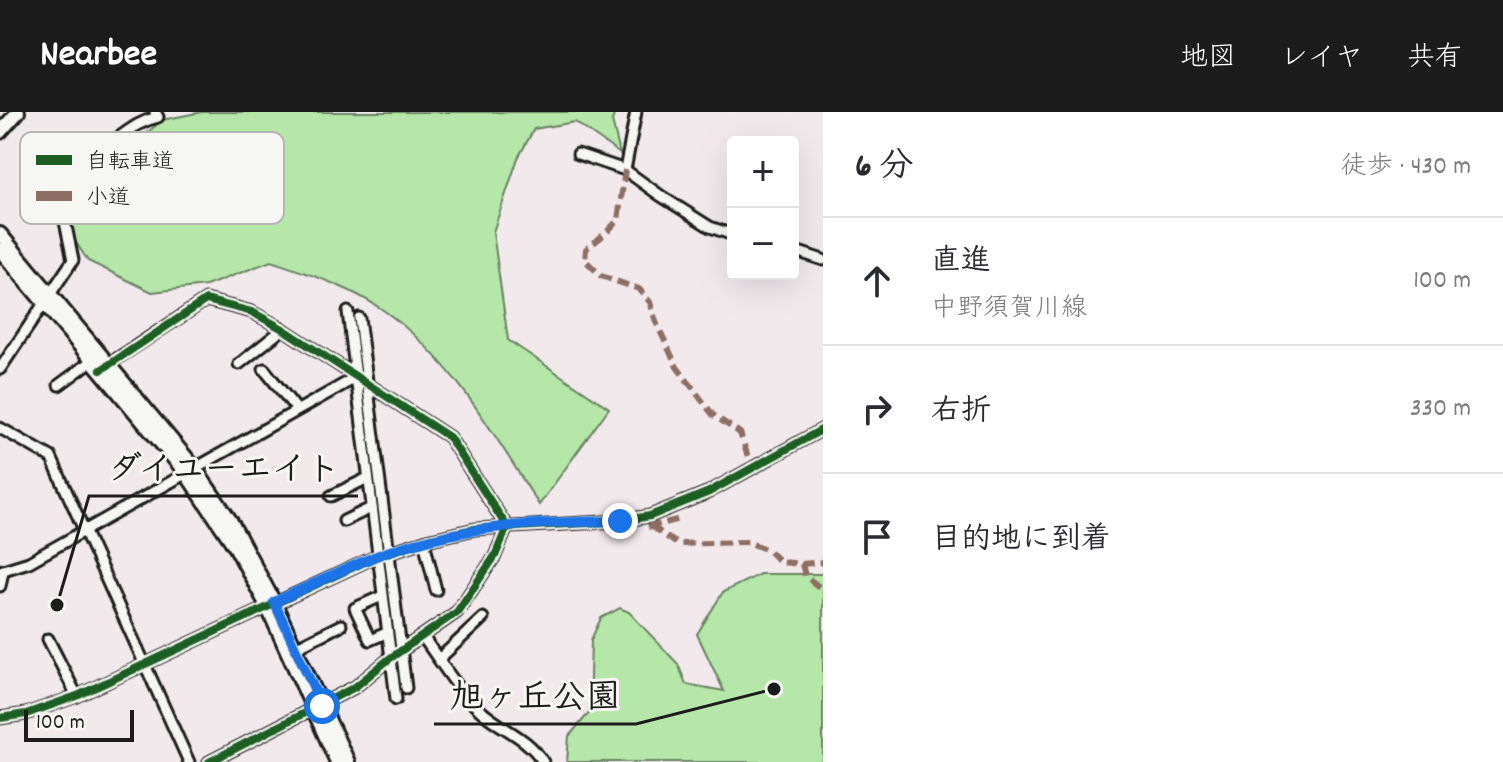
<!DOCTYPE html>
<html lang="ja">
<head>
<meta charset="utf-8">
<style>
  body { margin:0; font-family:Dekko,"Klee One",sans-serif; background:#f7f7f7; color:#2b2b33 }
  .controls { position:absolute; right:24px; top:24px; display:grid; overflow:hidden; border-radius:8px; box-shadow:0 8px 32px #0002 }
  .controls button { width:72px; height:72px; display:grid; place-items:center; padding:0; border:0; border-bottom:2px solid #e1e1e2; background:#fff; color:#2b2b33; font:40px sans-serif }
  .scale { position:absolute; left:24px; bottom:20px; width:110px; box-sizing:border-box; padding-left:8px; border:4px solid #1c1c1c; border-top:0; font-size:22px; line-height:28px; white-space:nowrap; color:#1c1c1c; -webkit-text-stroke:6px #f6f6f2; paint-order:stroke }
  .stop { position:absolute; width:24px; height:24px; margin:-18px; border:6px solid #1a73e8; border-radius:50%; background:#fff }
  .stop.end { background:#1a73e8; border-color:#fff; box-shadow:0 2px 8px #0008 }
  .list { margin:0; padding:0; list-style:none }
  h2 { display:flex; justify-content:space-between; align-items:center; height:104px; margin:0; padding:0 32px; font-size:34px }
  h2 small { font-size:26px; font-weight:400; color:#7c7c81 }
  .list li { display:grid; grid-template-columns:52px 1fr auto; gap:24px; align-items:center; box-sizing:border-box; height:128px; padding:0 32px; border-top:2px solid #e1e1e2 }
  .list b { display:block; font-size:30px; white-space:nowrap }
  .list p { margin:0; font-size:26px; white-space:nowrap; color:#7c7c81 }
  .list em { font-size:26px; font-style:normal; color:#7c7c81 }
  .icon { flex:none; width:44px; height:44px; fill:none; stroke:currentColor; stroke-width:2; stroke-linecap:round; stroke-linejoin:round }
  .map { position:relative; flex:none; width:823px; height:650px; overflow:hidden }
  header { display:flex; align-items:center; gap:48px; box-sizing:border-box; height:112px; padding:0 40px; background:#1c1c1c; color:#fff }
  header strong { font-size:38px }
  nav { display:flex; gap:44px; margin-inline-start:auto; font-size:28px }
  main { display:flex }
  aside { flex:1; background:#fff }
  .map>svg:first-child { display:block }
  .green { fill:#b4e7a8; stroke:#688262; stroke-width:2 }
  .lines { fill:none; stroke-linecap:round; stroke-linejoin:round }
  .minor-casing { stroke:#1c1c1c; stroke-width:15 }
  .major-casing { stroke:#1c1c1c; stroke-width:18 }
  .minor { stroke:#f6f6f2; stroke-width:9 }
  .major { stroke:#f6f6f2; stroke-width:12 }
  .quiet { stroke:#8d6e63; stroke-width:6; stroke-dasharray:12 6; stroke-linecap:butt }
  .cycleway-casing { stroke:#f6f6f2; stroke-width:13 }
  .cycleway { stroke:#1b5e20; stroke-width:8 }
  .route { stroke:#1a73e8; stroke-width:10 }
  .key { fill:#f6f6f2; stroke:#b5b5b2; stroke-width:2 }
  .key-label { font-size:22px; fill:#1c1c1c }
  .leader { fill:none; stroke:#1c1c1c; stroke-width:3 }
  .callout-dot { fill:#1c1c1c; stroke:#f6f6f2; stroke-width:3 }
  .callout-label { font-size:34px; text-anchor:middle; font-weight:bold; fill:#1c1c1c; stroke:#f6f6f2; stroke-width:6; stroke-linejoin:round; paint-order:stroke }
</style>
</head>
<body>
<header>
<strong>Nearbee</strong>
<nav><a>地図</a><a>レイヤ</a><a>共有</a></nav>
</header>
<main>
<div class="map">
<svg width="823" height="650" viewBox="0 0 823 650">
  <rect width="100%" height="100%" fill="#f2e9ed"/>
  <filter id="ink" filterUnits="userSpaceOnUse"><feTurbulence type="fractalNoise" baseFrequency=".0125" numOctaves="2"/><feDisplacementMap in="SourceGraphic" scale="16" xChannelSelector="R" yChannelSelector="G"/><feConvolveMatrix kernelMatrix="1 2 1 2 8 2 1 2 1" color-interpolation-filters="sRGB"/></filter>
  <g filter="url(#ink)">
    <!-- green -->
    <g class="green">
      <path d="M202,0H615L612,9L620,42L575,10L534,17L518,46L493,120L508,228L609,296L539,393C494,323 453,247 383,198C350,175 309,162 271,149L206,174L152,180L88,149L73,126L69,94L75,81L96,65L105,45L132,34L162,8Z"/>
      <polygon points="760,462 823,462 823,650 567,650 569,624 589,601 591,528 601,506 620,496 629,500 678,552 686,572 724,579 697,522 723,480"/>
    </g>
    <g class="lines">
      <defs>
        <g id="minor">
          <polyline points="578,42 625,58 661,84 710,115 733,123"/>
          <polyline points="625,58 636,0"/>
          <polyline points="793,138 823,148"/>
          <polyline points="348,200 396,587"/>
          <polyline points="359,206 406,576"/>
          <polyline points="239,252 283,217"/>
          <polyline points="103,256 206,188 252,200 283,217 449,325 507,415 495,444 457,500 389,547 355,575 209,650"/>
          <path d="M0,257L73,148L58,76L56,55C71,45 86,41 102,35C123,26 132,11 158,5L155,0"/>
          <polyline points="264,257 297,298"/>
          <polyline points="59,273 93,248"/>
          <polyline points="0,316 51,345 189,650"/>
          <polyline points="331,384 368,366"/>
          <polyline points="344,409 371,396"/>
          <polyline points="424,429 436,478"/>
          <polyline points="0,459 29,450 355,266"/>
          <polyline points="0,474 3,459"/>
          <polyline points="382,484 355,496 370,528 386,521"/>
          <path d="M423,525C441,550 458,579 481,599C502,618 528,625 543,650"/>
          <polyline points="48,527 77,584"/>
          <polyline points="295,536 341,513"/>
          <polyline points="439,547 483,506"/>
          <polyline points="0,606 26,602 77,584 377,444 431,427 475,417 620,409 650,404 709,380 823,317"/>
        </g>
        <g id="major">
          <polyline points="0,20 18,0"/>
          <polyline points="0,122 194,355 230,408 274,490 348,650"/>
          <polyline points="0,138 185,360 236,436 267,494 337,650"/>
        </g>
      </defs>
      <!-- minor casing -->
      <use href="#minor" class="minor-casing"/>
      <!-- major casing -->
      <use href="#major" class="major-casing"/>
      <!-- minor -->
      <use href="#minor" class="minor"/>
      <!-- major -->
      <use href="#major" class="major"/>
      <!-- quiet -->
      <g class="quiet">
        <polyline points="625,58 618,108 606,121 586,137 585,148 601,164 639,177 650,190 656,210 677,255 713,303 740,321 752,357"/>
        <polyline points="651,414 677,432 748,430 768,438 780,450 802,452 823,450"/>
        <polyline points="648,415 681,407"/>
        <polyline points="802,452 805,464 823,478"/>
      </g>
      <defs>
        <g id="cycleway">
          <polyline points="101,258 206,188 252,200 283,217 449,325 507,415 495,444 457,500 389,547 355,575 209,650"/>
          <polyline points="0,606 26,602 77,584 377,444 431,427 475,417 620,409 650,404 709,380 823,317"/>
        </g>
      </defs>
      <!-- cycleway casing -->
      <use href="#cycleway" class="cycleway-casing"/>
      <!-- cycleway -->
      <use href="#cycleway" class="cycleway"/>
    </g>
  </g>
  <g class="lines" filter="url(#ink)">
    <!-- route -->
    <path class="route" d="M322,594L274,490C308,475 342,458 376,444C453,414 538,410 620,409"/>
  </g>
  <!-- legend -->
  <rect x="20" y="20" width="264" height="92" rx="12" class="key"/>
  <rect x="36" y="43" width="36" height="10" fill="#1b5e20"/>
  <rect x="36" y="79" width="36" height="10" fill="#8d6e63"/>
  <g class="key-label">
    <text x="86" y="56">自転車道</text>
    <text x="86" y="92">小道</text>
  </g>
  <!-- callouts -->
  <path class="leader" d="M57 493L89 384H358M774 577L636 612H434"/>
  <g class="callout-dot">
    <circle cx="57" cy="493" r="8"/>
    <circle cx="774" cy="577" r="8"/>
  </g>
  <g class="callout-label">
    <text x="224" y="367">ダイユーエイト</text>
    <text x="535" y="595">旭ヶ丘公園</text>
  </g>
</svg>
<div class="controls">
<button>+</button>
<button>−</button>
</div>
<div class="scale">100 m</div>
<div class="stop" style="left:322px;top:594px"></div>
<div class="stop end" style="left:620px;top:409px"></div>
</div>
<aside>
<h2>6 分<small>徒歩 · 430 m</small></h2>
<ul class="list">
<li><svg class="icon" aria-label="ahead" viewBox="0 0 24 24"><path d="M12 20V5M6 11l6-6 6 6"/></svg><div><b>直進</b><p>中野須賀川線</p></div><em>100 m</em></li>
<li><svg class="icon" aria-label="right" viewBox="0 0 24 24"><path d="M7 20v-9h11M14 6l5 5-5 5"/></svg><div><b>右折</b></div><em>330 m</em></li>
<li><svg class="icon" aria-label="arrive" viewBox="0 0 24 24"><path d="M6 21V4h12l-3 4 3 4H6"/></svg><div><b>目的地に到着</b></div></li>
</ul>
</aside>
</main>
</body>
</html>
